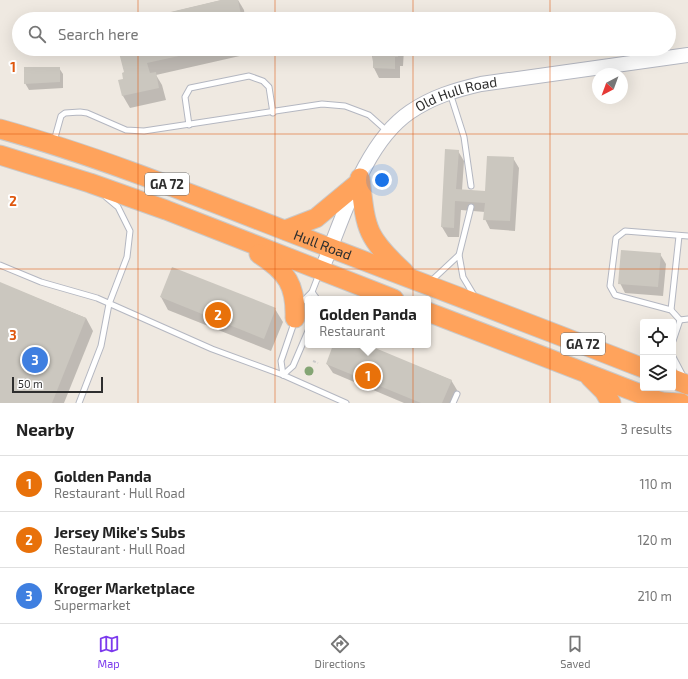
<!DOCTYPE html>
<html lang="en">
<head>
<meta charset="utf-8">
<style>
  body { margin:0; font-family:"Exo 2",sans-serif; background:#f2f2f2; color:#222 }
  .controls { position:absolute; right:12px; bottom:12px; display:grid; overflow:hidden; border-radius:4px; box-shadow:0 4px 16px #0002 }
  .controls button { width:36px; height:36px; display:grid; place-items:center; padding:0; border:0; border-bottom:1px solid #e0e0e0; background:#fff; color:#222; font:20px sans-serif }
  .compass { position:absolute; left:592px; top:68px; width:36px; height:36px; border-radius:50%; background:#fff; box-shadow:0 4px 16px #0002; rotate:221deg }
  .scale { position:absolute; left:12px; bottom:10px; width:91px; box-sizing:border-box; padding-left:4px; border:2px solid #2e2e2e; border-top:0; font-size:11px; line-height:14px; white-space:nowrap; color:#2e2e2e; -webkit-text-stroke:3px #fff; paint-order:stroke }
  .you { position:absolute; left:382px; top:180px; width:14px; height:14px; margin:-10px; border:3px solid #fff; border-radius:50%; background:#1a73e8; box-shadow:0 0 0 6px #1a73e833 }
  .badge { display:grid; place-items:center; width:26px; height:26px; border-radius:50%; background:#7c3aed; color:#fff; font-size:13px; font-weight:700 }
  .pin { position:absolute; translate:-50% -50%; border:2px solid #fff; box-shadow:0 1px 4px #0006 }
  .popup { position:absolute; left:305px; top:296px; width:126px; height:52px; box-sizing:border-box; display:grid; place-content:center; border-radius:4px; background:#fff; filter:drop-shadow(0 1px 3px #0005); font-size:13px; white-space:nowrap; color:#767676 }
  .popup b { font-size:15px; color:#222 }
  .popup::after { content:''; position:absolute; left:50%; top:100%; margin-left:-8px; border:8px solid transparent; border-top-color:#fff }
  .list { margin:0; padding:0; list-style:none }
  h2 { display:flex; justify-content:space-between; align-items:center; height:52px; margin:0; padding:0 16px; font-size:17px }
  h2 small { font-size:13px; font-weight:400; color:#767676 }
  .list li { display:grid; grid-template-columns:26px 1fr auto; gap:12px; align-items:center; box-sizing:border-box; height:56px; padding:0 16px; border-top:1px solid #e0e0e0 }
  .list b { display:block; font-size:15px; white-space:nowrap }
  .list p { margin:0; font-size:13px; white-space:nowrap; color:#767676 }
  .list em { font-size:13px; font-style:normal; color:#767676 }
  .icon { flex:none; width:22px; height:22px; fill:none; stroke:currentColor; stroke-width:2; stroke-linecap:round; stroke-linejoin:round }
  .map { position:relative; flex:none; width:688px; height:403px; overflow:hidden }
  .search { position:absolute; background:#fff; box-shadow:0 4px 16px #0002; left:12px; right:12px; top:12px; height:44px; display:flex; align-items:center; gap:10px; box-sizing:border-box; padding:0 14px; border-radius:22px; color:#767676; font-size:15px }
  .sheet { height:220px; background:#fff }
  nav { display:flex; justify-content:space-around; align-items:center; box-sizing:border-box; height:56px; border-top:1px solid #e0e0e0; background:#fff; font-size:11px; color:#767676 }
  nav a { display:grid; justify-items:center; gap:2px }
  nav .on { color:#7c3aed }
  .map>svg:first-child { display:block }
  .shadow { fill:#0003 }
  .building { fill:#cbc7bf }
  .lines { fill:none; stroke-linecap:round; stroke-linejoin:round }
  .lane-casing { stroke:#b4b7c1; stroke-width:7 }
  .secondary-casing { stroke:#b4b7c1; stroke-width:16 }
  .highway-casing { stroke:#c9c9c9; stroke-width:21 }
  .path { stroke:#c9c9c9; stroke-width:2; stroke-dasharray:3 2; stroke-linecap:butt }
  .lane { stroke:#fff; stroke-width:5 }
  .secondary { stroke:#fff; stroke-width:14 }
  .highway { stroke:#ffa35c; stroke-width:19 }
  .tree { fill:#84a574 }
  .grid { fill:none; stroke:#df570e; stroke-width:1; stroke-opacity:0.55 }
  .labels { text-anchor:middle; stroke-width:4; stroke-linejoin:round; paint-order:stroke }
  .shield { fill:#fff; stroke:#6d6d6d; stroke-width:1 }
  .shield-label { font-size:13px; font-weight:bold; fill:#2e2e2e }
  .street-label { font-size:14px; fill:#2e2e2e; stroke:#fff }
  .grid-label { font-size:13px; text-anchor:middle; font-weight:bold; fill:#df570e; stroke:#fff; stroke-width:4; stroke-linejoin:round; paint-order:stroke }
</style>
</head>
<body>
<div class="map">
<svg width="688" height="403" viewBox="0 0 688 403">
  <rect width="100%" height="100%" fill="#efe9e1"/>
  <!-- shadow -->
  <g class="shadow">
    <polygon points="222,0 238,0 244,10 245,19 143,19"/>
    <polygon points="136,17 137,19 127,19"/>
    <polygon points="119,49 252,49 253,53 156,75 162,85 166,100 130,108 123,96 125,73"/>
    <polygon points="371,49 404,49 403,66 400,66 400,78 379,78 374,68"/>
    <polygon points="59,68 63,74 63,88 29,90 25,83"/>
    <polygon points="458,151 464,161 462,190 486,192 513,158 519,168 515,231 490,229 485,219 485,212 461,210 459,237 448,237 442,227"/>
    <polygon points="660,254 666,264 663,296 625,293 620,283"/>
    <polygon points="0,283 86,318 93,331 64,403 0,403"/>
    <polygon points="161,297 275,309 283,322 271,351 168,310"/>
    <polygon points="335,345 365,345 451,380 457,390 452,403 404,403 333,373 327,364"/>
  </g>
  <!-- building -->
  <g class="building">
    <polygon points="221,0 238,0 242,19 141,19"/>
    <polygon points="416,16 416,19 389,19 389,17"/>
    <polygon points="118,49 206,49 206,50 147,63 150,73 156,72 159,88 122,96 118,80 123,79 122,73 124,72"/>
    <polygon points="370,49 399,49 398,57 395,57 395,69 373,68 373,56 370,56"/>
    <polygon points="24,67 60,67 60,82 24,84"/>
    <polygon points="445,149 459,150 456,189 485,191 487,156 514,157 510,221 483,220 485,203 455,201 454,228 441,227"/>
    <polygon points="621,250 661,253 658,287 618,284"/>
    <polygon points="172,267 276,308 264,339 160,297"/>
    <polygon points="0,282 86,318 52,403 0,403"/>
    <polygon points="333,345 368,345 452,380 442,403 421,403 326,364"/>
  </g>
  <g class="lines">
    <defs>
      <g id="lane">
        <polyline points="450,93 464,137 471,186"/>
        <polyline points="189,125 185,97 190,88 249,76 263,81 269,87 273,113"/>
        <polyline points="54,141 61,116 65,113 80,112 87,113 126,130 144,131 322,104 345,106 369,115 388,132"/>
        <polyline points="459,255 471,207"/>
        <polyline points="0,265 41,282 97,298 212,349 283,375 346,403"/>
        <polyline points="430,282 459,255 463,277 475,297"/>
        <polyline points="312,292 317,299"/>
        <polyline points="301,303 312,292 319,274"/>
        <polyline points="671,310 679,236"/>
        <polyline points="680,320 671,310 615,295 610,286 616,238 625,231 688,236"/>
        <polyline points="680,320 688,319"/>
        <polyline points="673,341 680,320"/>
        <polyline points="673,357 683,376"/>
        <polyline points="283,375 281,361 295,320"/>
        <polyline points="283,375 293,366 308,331"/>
        <polyline points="79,403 101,346 109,304 127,257 130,231 118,207 106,197"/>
        <polyline points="453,403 457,394"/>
      </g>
      <g id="secondary">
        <path id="s1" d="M321,271C343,220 363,144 410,112C432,97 455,90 481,84L688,55"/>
      </g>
      <g id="highway">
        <path id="s2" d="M0,129C108,159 211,202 315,242C424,284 534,325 643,368"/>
        <polyline points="0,155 90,183 166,210 394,299"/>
        <path d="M360,178C366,229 365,236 404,272"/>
        <polyline points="285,230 316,218 357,184"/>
        <path d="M259,254C287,272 296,285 295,318"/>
        <polyline points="428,312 664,403"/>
        <polyline points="590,377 604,391 611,403"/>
        <polyline points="673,379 688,385"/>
        <polyline points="662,402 681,403"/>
      </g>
    </defs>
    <!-- lane casing -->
    <use href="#lane" class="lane-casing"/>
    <!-- secondary casing -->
    <use href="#secondary" class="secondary-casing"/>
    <!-- highway casing -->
    <use href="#highway" class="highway-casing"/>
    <!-- path -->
    <polyline class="path" points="313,361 318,363"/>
    <!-- lane -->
    <use href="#lane" class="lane"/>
    <!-- secondary -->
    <use href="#secondary" class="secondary"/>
    <!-- highway -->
    <use href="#highway" class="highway"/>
  </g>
  <!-- trees -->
  <circle class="tree" cx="309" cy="371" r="4.5"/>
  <!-- grid -->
  <path class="grid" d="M138,0V19M275,0V19M413,0V19M550,0V19M138,49V403M275,49V403M413,49V403M550,49V403M0,134H688M0,269H688"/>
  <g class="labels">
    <!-- shield labels -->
    <g class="shield">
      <rect x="145" y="173" width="44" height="22" rx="3"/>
      <rect x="561" y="333" width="44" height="22" rx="3"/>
    </g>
    <g class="shield-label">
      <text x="167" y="189">GA 72</text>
      <text x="583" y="349">GA 72</text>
    </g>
    <!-- street labels -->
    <g class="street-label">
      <text dy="5" stroke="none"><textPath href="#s1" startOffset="235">Old Hull Road</textPath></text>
      <text dy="5" stroke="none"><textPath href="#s2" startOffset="343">Hull Road</textPath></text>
    </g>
  </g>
  <g class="grid-label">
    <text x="13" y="72">1</text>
    <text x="13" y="206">2</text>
    <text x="13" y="340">3</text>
  </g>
</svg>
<div class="controls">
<button><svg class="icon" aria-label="locate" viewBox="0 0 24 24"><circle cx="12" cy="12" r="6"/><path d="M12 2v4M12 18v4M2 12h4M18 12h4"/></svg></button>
<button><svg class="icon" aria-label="layers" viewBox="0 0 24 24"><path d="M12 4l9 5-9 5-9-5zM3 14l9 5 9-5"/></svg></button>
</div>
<svg class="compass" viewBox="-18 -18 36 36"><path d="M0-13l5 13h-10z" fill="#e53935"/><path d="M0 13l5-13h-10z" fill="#767676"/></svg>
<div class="scale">50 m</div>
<div class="you"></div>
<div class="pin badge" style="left:368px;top:376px;background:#e8710a">1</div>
<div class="popup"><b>Golden Panda</b>Restaurant</div>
<div class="pin badge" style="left:218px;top:315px;background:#e8710a">2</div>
<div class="pin badge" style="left:35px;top:360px;background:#3f7fe0">3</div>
<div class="search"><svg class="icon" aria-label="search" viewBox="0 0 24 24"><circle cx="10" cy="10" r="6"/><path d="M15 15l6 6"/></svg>Search here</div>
</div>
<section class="sheet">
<h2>Nearby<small>3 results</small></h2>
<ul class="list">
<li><span class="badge" style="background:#e8710a">1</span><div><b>Golden Panda</b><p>Restaurant · Hull Road</p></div><em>110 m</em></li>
<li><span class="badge" style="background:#e8710a">2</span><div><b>Jersey Mike's Subs</b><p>Restaurant · Hull Road</p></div><em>120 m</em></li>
<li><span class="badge" style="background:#3f7fe0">3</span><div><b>Kroger Marketplace</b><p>Supermarket</p></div><em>210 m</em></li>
</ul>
</section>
<nav>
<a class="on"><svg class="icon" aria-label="map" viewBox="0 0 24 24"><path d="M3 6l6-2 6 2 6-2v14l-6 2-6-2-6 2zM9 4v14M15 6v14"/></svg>Map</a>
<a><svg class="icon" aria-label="directions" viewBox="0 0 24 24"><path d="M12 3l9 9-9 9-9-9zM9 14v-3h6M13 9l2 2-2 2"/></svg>Directions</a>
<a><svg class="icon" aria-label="saved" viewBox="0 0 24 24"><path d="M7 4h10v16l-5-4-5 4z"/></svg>Saved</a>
</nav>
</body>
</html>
